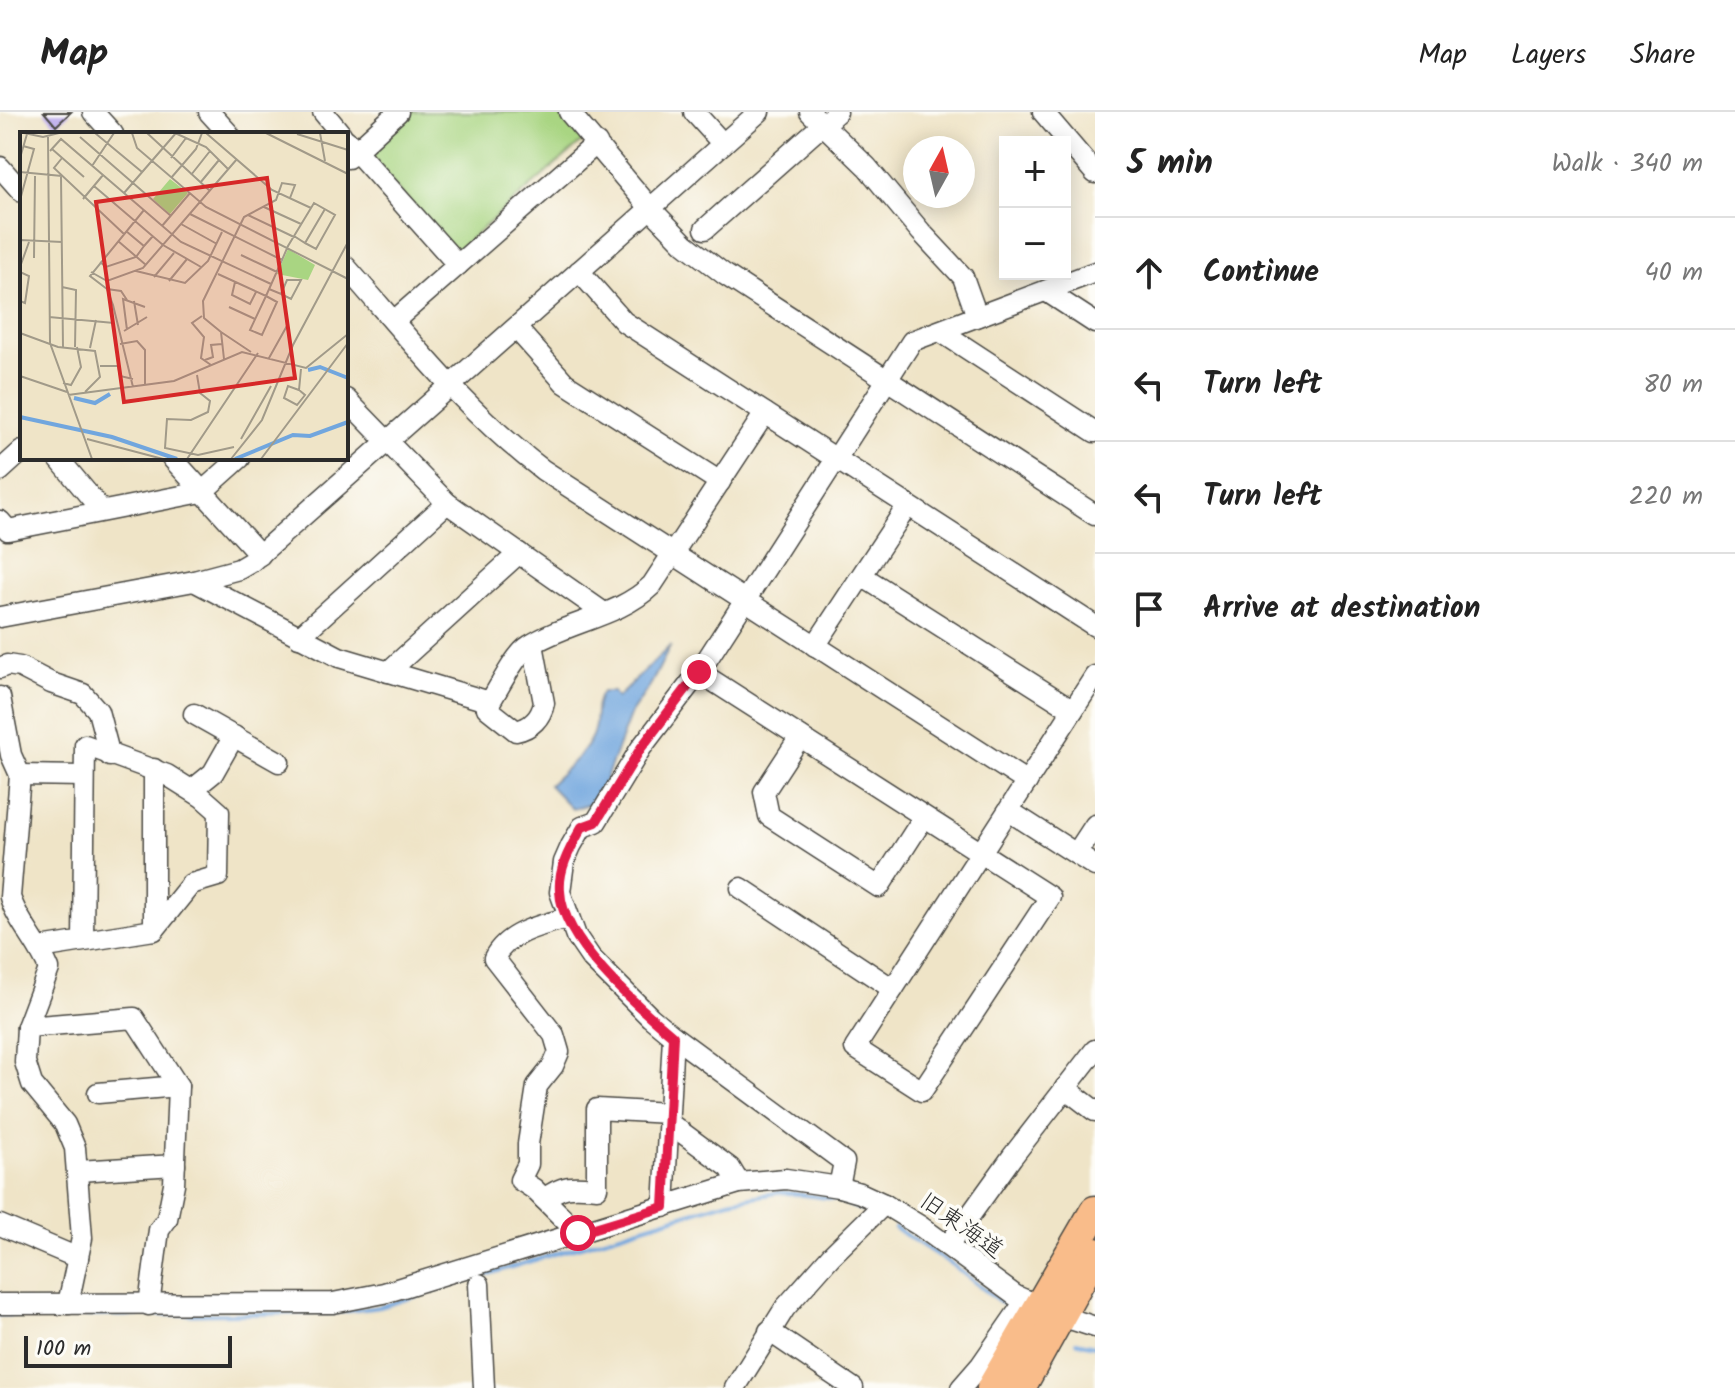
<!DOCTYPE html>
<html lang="en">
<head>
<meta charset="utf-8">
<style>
  body { margin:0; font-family:Kalam,"Klee One",sans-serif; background:#f6f6f6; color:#222 }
  .controls { position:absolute; right:24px; top:24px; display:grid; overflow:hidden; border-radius:0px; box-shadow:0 4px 20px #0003 }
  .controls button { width:72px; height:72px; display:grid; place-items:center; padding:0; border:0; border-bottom:2px solid #e0e0e0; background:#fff; color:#222; font:40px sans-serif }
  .compass { position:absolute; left:903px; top:24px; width:72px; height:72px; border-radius:50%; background:#fff; box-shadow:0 4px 20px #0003; rotate:8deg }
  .scale { position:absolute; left:24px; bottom:20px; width:208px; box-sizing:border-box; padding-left:8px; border:4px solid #2b2b2b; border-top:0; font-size:22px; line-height:28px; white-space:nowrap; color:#2b2b2b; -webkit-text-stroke:6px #fdfcf7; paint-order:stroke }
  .stop { position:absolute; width:24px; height:24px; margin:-18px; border:6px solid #e11d48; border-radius:50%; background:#fff }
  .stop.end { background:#e11d48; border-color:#fff; box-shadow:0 2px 8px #0008 }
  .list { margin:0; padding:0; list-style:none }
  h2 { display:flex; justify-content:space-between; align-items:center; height:104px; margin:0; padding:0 32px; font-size:34px }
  h2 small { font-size:26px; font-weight:400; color:#767676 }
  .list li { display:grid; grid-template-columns:52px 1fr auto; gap:24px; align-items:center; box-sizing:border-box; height:112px; padding:0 32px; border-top:2px solid #e0e0e0 }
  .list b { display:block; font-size:30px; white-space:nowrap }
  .list em { font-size:26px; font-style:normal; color:#767676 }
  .icon { flex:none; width:44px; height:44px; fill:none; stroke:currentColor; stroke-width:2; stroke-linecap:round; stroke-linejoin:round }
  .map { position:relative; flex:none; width:1095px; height:1276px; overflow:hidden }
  header { display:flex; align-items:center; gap:48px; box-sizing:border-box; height:112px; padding:0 40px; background:#fff; border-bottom:2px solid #e0e0e0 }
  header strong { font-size:38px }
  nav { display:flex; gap:44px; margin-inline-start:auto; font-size:28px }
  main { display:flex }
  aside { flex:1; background:#fff }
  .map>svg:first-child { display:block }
  .green { fill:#a9d582; stroke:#6a8056; stroke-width:2 }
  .water { fill:#71a6de; stroke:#4e6884; stroke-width:2 }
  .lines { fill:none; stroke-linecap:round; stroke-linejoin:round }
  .stream { stroke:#71a6de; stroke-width:4 }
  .building { fill:#b4a0ec }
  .minor-casing { stroke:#484742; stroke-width:23 }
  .highway-casing { stroke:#484742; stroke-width:33 }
  .minor { stroke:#fff; stroke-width:20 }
  .highway { stroke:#f9bc8a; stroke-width:30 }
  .route { stroke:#e11d48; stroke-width:10 }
  .labels { text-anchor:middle; stroke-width:7; stroke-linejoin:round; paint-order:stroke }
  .street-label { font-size:24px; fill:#2b2b2b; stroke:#fdfcf7 }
  .inset-river { fill:none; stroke:#71a6de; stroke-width:4 }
  .inset-road { fill:none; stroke:#a19a89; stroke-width:2 }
  .view { fill:#d62828; fill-opacity:0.15; stroke:#d62828; stroke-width:4 }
  .inset-edge { fill:none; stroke:#2b2b2b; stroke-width:4 }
</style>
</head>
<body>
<header>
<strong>Map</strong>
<nav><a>Map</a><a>Layers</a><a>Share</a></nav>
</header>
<main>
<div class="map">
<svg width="1095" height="1276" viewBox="0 0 1095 1276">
  <rect width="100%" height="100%" fill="#fdfcf7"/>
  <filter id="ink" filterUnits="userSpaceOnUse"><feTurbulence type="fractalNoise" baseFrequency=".0125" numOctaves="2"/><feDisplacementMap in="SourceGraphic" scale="16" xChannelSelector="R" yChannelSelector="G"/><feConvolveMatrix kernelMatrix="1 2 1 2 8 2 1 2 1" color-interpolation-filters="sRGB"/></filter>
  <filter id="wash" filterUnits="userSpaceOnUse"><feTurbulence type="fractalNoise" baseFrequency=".006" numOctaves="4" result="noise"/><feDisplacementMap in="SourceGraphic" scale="32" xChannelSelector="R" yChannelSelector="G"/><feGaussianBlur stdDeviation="1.8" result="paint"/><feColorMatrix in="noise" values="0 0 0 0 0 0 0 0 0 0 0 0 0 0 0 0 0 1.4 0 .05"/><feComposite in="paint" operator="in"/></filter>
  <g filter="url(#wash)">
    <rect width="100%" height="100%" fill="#efe4c7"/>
    <!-- green -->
    <polygon class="green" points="404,0 558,0 584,28 453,142 363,37"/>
    <!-- water -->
    <path class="water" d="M671,533L651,572L631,601L605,669L590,692L572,697L549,673C564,658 583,644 592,624C599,609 592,594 602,580H613L617,586Z"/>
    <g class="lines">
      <!-- stream -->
      <g class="stream">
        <polyline points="895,1116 951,1152 1003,1192"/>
        <polyline points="0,1203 34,1203"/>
        <polyline points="54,1204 332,1201 380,1195 729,1089 781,1080 835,1087 861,1098"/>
        <polyline points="1076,1230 1095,1234"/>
      </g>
    </g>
    <g id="blocks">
      <!-- building -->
      <polygon class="building" points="44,0 71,0 56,14"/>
    </g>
  </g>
  <g filter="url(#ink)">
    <use href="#blocks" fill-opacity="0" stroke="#484742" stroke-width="2"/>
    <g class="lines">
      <defs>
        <g id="minor">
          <polyline points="93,0 113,22"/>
          <polyline points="209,0 229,22"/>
          <polyline points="323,0 341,22"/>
          <polyline points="569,0 651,97 685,132 724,162 1095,403"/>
          <polyline points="694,0 723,32"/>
          <polyline points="810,0 867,55 921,120 963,165 977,204"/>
          <polyline points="1043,0 1095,61"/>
          <polyline points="346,28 458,153"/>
          <polyline points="348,46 398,0"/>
          <polyline points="0,55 22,80"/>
          <polyline points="705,117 837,0"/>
          <path d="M346,155C408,225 467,301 543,358L1027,670"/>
          <polyline points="579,159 624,210 1095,514"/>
          <polyline points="1046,179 1095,211"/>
          <polyline points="394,209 597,31"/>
          <polyline points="516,216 565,271 720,370"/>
          <polyline points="940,219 1095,320"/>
          <polyline points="346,287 447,391 604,501"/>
          <polyline points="58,346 102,399"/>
          <polyline points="172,346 260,443"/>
          <polyline points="0,359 22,339"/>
          <polyline points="0,409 8,418 202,380 240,346"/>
          <polyline points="862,464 1073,598"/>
          <path d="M194,469L339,545L490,590C499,576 516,541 529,534C566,510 619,505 652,473L765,301"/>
          <polyline points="0,505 194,469 239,457 251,450 759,0"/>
          <polyline points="299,525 447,391"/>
          <polyline points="815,534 908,393"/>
          <polyline points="0,556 7,553 20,555 51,571 83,582 98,599 110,644"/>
          <polyline points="388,560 519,441"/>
          <polyline points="699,560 1050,785 922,979 855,936 1095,564"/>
          <path d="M0,585L11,643L20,663L10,785C18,811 39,831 49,857L27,915L25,950L32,972L65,1012L75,1036L82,1126L68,1192"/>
          <path d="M490,590L487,596L516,619C531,616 541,606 544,591L533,532"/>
          <polyline points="194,602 279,650"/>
          <polyline points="800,625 764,680 769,704 879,775 924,705"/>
          <polyline points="20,663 84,664"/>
          <polyline points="192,678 213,661 234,624"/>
          <polyline points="1009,699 1095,754"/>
          <polyline points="1076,742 1095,713"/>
          <polyline points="741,776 893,877"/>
          <path d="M568,806C541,813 507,820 494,846L554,923L559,940L553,954L537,974L528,1032V1052L520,1068L534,1077L578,1121"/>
          <polyline points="154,818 154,657"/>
          <polyline points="40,836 154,818 191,772 218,764 219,700 202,685 167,663 85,633 83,829"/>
          <polyline points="27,915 134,906 178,974 174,1072 167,1107 159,1118 149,1193"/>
          <polyline points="673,924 844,1050 839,1075"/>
          <polyline points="1065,976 1095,999"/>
          <polyline points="98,981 178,974"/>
          <polyline points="669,1011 730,1056 739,1071"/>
          <polyline points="78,1059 175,1053"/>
          <path d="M544,1087C564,1072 573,1074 597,1076V997L668,1001"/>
          <polyline points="664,1095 673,924 650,905 591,846 576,824 560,780 564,750 571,734 582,715 596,710 641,636 699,560 912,229 1095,160"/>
          <polyline points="0,1113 78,1146"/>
          <polyline points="948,1134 1012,1045 1095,938"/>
          <polyline points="479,1172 484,1276"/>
          <polyline points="0,1192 333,1191 384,1181 739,1071 786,1067 839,1075 860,1081 884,1092 920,1114 1016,1184 1061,1204 1095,1215"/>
          <polyline points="769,1219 853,1276"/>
          <polyline points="735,1276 785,1196 831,1144 884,1092"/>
          <polyline points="961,1276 981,1253 1026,1188"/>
        </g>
        <g id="highway">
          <polyline points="992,1276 1095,1099"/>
          <polyline points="1020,1276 1095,1141"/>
        </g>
      </defs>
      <!-- minor casing -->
      <use href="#minor" class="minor-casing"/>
      <!-- highway casing -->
      <use href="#highway" class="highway-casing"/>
      <!-- minor -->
      <use href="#minor" class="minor"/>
      <!-- highway -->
      <use href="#highway" class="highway"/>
    </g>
  </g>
  <g class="lines" filter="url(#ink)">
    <!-- route -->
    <path class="route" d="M578,1121L664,1095L673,924C636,893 562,830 560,779C558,756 571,735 582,715L596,710L641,636L699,560"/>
  </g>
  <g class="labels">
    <!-- street labels -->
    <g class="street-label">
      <text transform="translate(962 1113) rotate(35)" y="8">旧東海道</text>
    </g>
  </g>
  <!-- overview -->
  <g transform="translate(20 20)">
    <rect width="328" height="328" fill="#efe4c7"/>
    <path d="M150,47L168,61L150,82L133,67ZM268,117L295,133L288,148L257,142Z" fill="#a9d582"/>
    <path class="inset-river" d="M288,238L300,235L328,246M54,266L75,271L90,262M0,285L92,305L157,327M215,327L273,303L290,304L328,290"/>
    <path class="inset-road" d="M4,1L23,5L39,1M75,1L122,40M112,1L117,16L186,75L328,147M127,1L190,59M155,1L186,15L208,37M186,1L252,58L291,76M246,1L328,42M300,1L305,29M277,2L328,18M28,5L30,211L72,327M60,5L151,84M32,17L64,45M30,19L41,7L161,110L251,152M0,26L7,2M42,26L34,36L104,102M151,26L166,6M72,34L94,1M0,40L42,44M171,43L190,19M41,44L43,215M151,46L176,17L182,1M180,51L199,28M74,54L143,113L181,135M104,61L156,1M63,67L83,43M0,68L14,17L3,14M244,75L281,92M170,82L262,128M228,83L274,105M161,92L197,112M142,94L170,61M106,99L124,114L133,104M274,104L285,111L305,77M98,109L126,133M0,114L1,108L42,110M221,123L257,140M14,126L15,44M80,130L86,135L116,125L124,114M0,135L9,110M116,139L165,151L188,129L202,100M0,140L9,144L5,171L0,169M71,140L87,149L123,136L217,27M198,142L246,164L257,170L242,203L230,198L246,164L262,128L268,114L294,71L315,83L296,117L285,111M134,145L154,121M149,149L167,127M215,150L212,163L230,172L236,160M42,155L56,158L55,215M87,157L101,159L107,168M249,157L261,162L267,148H281L271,167L261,162M114,169L118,193M209,175L235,187M182,184L172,191L184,205L181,226L191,233M29,185L94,191M107,198L103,167L125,175M104,199L127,185M201,200L231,220M0,201L38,215L75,219L80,245L65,260M100,212L117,209L125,218V253M70,216L76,188M249,226L268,192M204,227L201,200L184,186L183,169L224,85L256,68L262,51L275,53L270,66M185,228L193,225L191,213L202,212M80,234H98L100,244L113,247M177,243L180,261L190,269L188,280L171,288L147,287L145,316L178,323L214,315M0,244L47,260M43,251L51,253L61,235L57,215M113,255L93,173L87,157L70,144L124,78M279,258L285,263L277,273L264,266L268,254L279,258L281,237M48,263L154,249L222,220L286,236L328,202M67,307L143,327M221,307L251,254M167,327L238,221M211,327L242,288L273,213L328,110M241,327L328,211"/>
    <path class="view" d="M247,46L275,246L104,270L76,70Z"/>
    <rect width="328" height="328" class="inset-edge"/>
  </g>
</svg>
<div class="controls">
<button>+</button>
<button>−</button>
</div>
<svg class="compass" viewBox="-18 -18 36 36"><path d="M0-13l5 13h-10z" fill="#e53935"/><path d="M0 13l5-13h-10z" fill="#767676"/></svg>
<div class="scale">100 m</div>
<div class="stop" style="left:578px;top:1121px"></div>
<div class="stop end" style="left:699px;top:560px"></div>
</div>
<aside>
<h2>5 min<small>Walk · 340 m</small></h2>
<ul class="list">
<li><svg class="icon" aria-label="ahead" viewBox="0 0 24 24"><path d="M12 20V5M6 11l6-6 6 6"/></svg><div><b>Continue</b></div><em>40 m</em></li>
<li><svg class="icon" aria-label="left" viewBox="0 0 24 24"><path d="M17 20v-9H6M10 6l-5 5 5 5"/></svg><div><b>Turn left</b></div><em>80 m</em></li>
<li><svg class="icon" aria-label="left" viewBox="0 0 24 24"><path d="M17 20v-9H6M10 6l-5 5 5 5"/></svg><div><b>Turn left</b></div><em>220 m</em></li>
<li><svg class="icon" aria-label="arrive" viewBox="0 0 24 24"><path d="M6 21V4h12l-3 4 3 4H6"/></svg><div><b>Arrive at destination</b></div></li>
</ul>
</aside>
</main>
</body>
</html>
